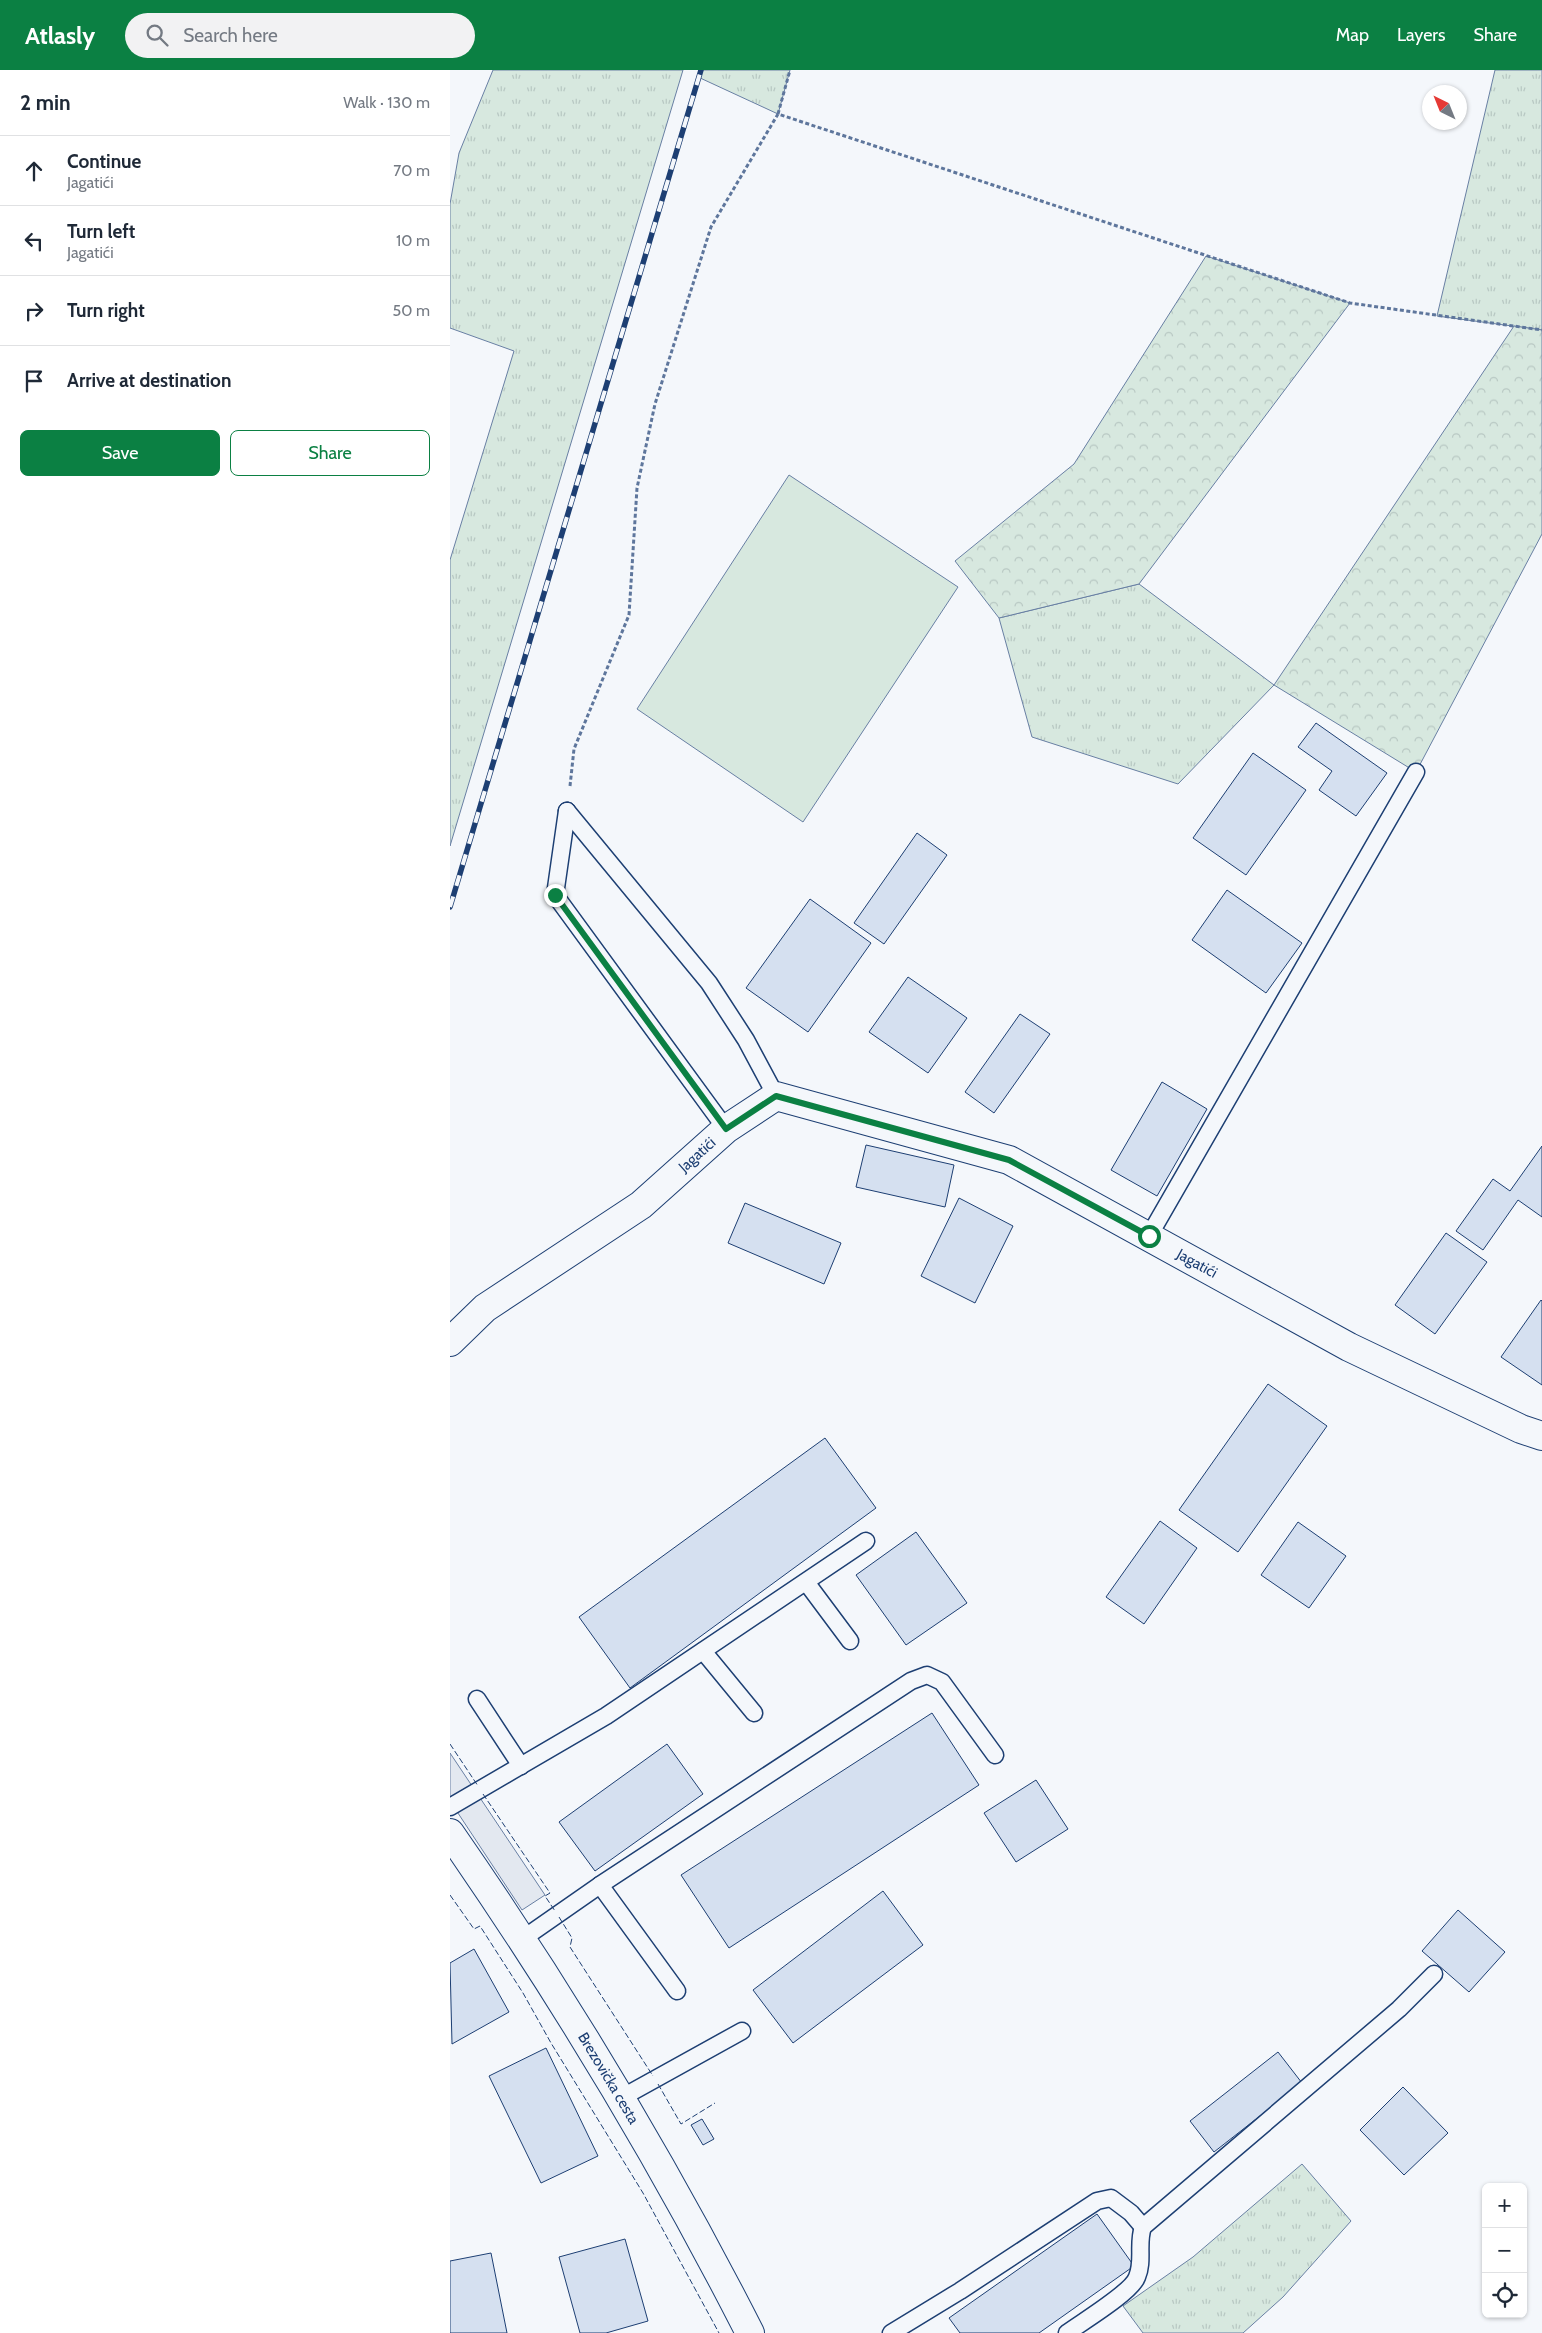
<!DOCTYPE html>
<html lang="en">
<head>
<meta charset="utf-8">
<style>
  body { margin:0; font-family:Cabin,sans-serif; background:#f2f2f3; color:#1f2937 }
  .controls { position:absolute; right:15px; bottom:15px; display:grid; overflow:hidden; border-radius:8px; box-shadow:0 1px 4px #0004 }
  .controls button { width:45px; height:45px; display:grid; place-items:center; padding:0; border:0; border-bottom:1px solid #e0e1e3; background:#fff; color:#1f2937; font:25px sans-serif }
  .compass { position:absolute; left:972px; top:15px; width:45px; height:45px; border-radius:50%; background:#fff; box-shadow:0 1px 4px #0004; rotate:317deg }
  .stop { position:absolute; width:15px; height:15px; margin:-11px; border:4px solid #0b8043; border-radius:50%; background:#fff }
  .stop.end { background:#0b8043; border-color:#fff; box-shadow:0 1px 5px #0008 }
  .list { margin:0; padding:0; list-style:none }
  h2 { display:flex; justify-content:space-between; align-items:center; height:65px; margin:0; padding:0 20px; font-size:21px }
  h2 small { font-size:16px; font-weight:400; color:#747a83 }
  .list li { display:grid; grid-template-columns:32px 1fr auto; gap:15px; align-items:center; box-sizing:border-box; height:70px; padding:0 20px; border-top:1px solid #e0e1e3 }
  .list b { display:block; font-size:19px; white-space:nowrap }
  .list p { margin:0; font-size:16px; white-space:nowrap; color:#747a83 }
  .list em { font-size:16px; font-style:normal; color:#747a83 }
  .actions { display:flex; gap:10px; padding:15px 20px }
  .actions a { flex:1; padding:11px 0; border:1px solid #0b8043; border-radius:8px; text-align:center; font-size:18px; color:#0b8043 }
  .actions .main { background:#0b8043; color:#fff }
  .icon { flex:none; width:28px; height:28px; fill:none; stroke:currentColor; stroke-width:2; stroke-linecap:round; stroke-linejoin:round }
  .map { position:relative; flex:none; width:1092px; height:2263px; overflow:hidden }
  header { display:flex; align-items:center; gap:30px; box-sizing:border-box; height:70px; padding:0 25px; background:#0b8043; color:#fff }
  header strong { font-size:24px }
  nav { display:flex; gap:28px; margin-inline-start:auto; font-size:18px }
  .search { width:350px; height:45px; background:#f2f2f3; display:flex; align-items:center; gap:12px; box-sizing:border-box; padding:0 18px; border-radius:28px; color:#747a83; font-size:19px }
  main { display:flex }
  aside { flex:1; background:#fff }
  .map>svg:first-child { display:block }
  .grass { fill:url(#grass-tufts); stroke:#687fa3 }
  .forest { fill:url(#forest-crowns); stroke:#687fa3 }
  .pitch { fill:#d7e8df; stroke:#687fa3 }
  .parking { fill:#e3e8f0; stroke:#687fa3 }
  .building { fill:#d5e0f0; stroke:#1d3f73 }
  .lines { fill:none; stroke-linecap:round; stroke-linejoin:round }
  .lane-casing { stroke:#1d3f73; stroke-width:19 }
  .street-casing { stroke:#1d3f73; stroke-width:30 }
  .secondary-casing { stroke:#1d3f73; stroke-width:30 }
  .path { stroke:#5e769c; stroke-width:3; stroke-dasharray:4 2.5; stroke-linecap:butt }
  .lane { stroke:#f4f7fb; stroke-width:16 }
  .street { stroke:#f4f7fb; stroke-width:28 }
  .secondary { stroke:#f4f7fb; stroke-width:28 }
  .rail-casing { stroke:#1d3f73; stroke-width:5.5 }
  .rail { stroke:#f4f7fb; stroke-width:4; stroke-dasharray:11; stroke-linecap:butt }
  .fence { stroke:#1d3f73; stroke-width:1; stroke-dasharray:6 2.5; stroke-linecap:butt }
  .route { stroke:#0b8043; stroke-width:6 }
  .labels { text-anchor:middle; stroke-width:4; stroke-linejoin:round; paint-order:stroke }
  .street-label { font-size:15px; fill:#1d3f73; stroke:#f4f7fb }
</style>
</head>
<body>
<header>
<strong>Atlasly</strong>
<div class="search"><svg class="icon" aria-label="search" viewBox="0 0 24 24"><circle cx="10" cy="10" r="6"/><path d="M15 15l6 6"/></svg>Search here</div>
<nav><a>Map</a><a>Layers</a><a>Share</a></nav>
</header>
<main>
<aside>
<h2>2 min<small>Walk · 130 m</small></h2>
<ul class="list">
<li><svg class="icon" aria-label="ahead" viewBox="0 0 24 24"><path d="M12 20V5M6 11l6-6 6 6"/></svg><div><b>Continue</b><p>Jagatići</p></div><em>70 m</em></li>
<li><svg class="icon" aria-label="left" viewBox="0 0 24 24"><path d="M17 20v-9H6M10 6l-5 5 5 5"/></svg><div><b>Turn left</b><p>Jagatići</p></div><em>10 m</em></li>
<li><svg class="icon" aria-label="right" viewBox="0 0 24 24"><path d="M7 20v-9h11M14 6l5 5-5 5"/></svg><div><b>Turn right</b></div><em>50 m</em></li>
<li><svg class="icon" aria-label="arrive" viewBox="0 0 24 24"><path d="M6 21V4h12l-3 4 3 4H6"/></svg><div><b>Arrive at destination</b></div></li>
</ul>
<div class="actions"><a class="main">Save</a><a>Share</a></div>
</aside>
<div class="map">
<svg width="1092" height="2263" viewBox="0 0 1092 2263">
  <defs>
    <pattern id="grass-tufts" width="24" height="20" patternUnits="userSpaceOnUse" patternTransform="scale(1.25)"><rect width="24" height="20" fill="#d7e8df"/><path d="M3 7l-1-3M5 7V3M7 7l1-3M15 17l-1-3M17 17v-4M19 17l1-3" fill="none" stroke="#b8c8c3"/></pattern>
    <pattern id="forest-crowns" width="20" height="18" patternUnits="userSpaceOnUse" patternTransform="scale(1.25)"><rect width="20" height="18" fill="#d7e8df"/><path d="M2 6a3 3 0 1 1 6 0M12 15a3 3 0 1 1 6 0" fill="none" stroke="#b8c8c3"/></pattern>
  </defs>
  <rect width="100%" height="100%" fill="#f4f7fb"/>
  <!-- grass -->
  <g class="grass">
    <polygon points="43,0 233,0 0,776 0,490 64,281 0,258 0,134 9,83"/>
    <polygon points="251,0 340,0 328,44 248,7"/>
    <polygon points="1045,0 1092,0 1092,260 987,246"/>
    <polygon points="689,514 824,615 728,714 582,667 549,548"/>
    <polygon points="852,2094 901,2151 833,2227 793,2263 693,2263 673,2236 743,2187"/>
  </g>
  <!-- forest -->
  <g class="forest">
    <polygon points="756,186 900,233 689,514 549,548 505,491 624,394"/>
    <polygon points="1064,256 1092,260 1092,464 966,702 824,615"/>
  </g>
  <!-- pitch -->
  <polygon class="pitch" points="339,405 508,517 353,752 187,639"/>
  <!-- parking -->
  <polygon class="parking" points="0,1683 95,1825 72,1840 0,1731"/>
  <!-- building -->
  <g class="building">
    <polygon points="866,653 937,703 906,746 869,720 882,701 848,677"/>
    <polygon points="803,683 856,720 796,805 743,768"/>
    <polygon points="467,763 497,785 434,874 404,853"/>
    <polygon points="777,820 852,873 816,923 742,870"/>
    <polygon points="360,829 421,873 358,962 296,918"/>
    <polygon points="458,907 517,948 478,1003 419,962"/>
    <polygon points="570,944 600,964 544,1043 515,1022"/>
    <polygon points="712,1012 757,1039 707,1126 661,1100"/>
    <polygon points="416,1075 504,1095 495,1137 406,1117"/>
    <polygon points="1092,1076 1092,1147 1068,1130 1033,1180 1006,1161 1043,1109 1060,1121"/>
    <polygon points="509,1128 563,1156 525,1233 471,1206"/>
    <polygon points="295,1133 391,1173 374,1214 278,1173"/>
    <polygon points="996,1163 1037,1192 985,1264 945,1235"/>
    <polygon points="1091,1230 1092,1231 1092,1315 1051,1287"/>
    <polygon points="818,1314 877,1356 788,1482 729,1440"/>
    <polygon points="375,1368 426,1438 180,1618 129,1547"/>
    <polygon points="710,1451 747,1478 694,1554 656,1527"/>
    <polygon points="848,1452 896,1486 859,1538 811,1505"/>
    <polygon points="466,1462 517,1533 456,1575 406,1505"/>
    <polygon points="482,1643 529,1715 279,1878 231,1805"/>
    <polygon points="217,1674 253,1724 145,1801 109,1752"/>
    <polygon points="586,1710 618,1759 566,1792 534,1743"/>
    <polygon points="433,1821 473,1875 343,1973 303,1920"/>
    <polygon points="1008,1840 1055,1882 1019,1922 972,1881"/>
    <polygon points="24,1879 59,1942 2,1974 0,1893"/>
    <polygon points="96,1978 148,2086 91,2113 39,2006"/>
    <polygon points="828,1982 852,2013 764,2082 740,2051"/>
    <polygon points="953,2017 998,2063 954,2105 910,2060"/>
    <polygon points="252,2049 264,2069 253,2075 241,2055"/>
    <polygon points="647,2144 684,2196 589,2263 510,2263 499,2248"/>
    <polygon points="175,2169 198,2251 156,2263 130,2263 109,2187"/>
    <polygon points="41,2183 57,2263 0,2263 0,2191"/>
  </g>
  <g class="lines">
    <defs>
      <g id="lane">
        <polyline points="117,741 105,825 276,1059"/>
        <polyline points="117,741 259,913 296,970 326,1026"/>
        <polyline points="699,1166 966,702"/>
        <polyline points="356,1512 400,1571"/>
        <polyline points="253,1581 304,1643"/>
        <polyline points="27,1629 71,1696"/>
        <polyline points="0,1737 156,1646 416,1471"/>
        <polyline points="150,1815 227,1921"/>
        <polyline points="71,1870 150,1815 461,1611 477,1605 492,1612 545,1685"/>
        <polyline points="171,2028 292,1961"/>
        <polyline points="441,2263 510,2221 647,2131 661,2128 681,2143 693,2157"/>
        <path d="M617,2263C632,2252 682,2222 687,2207C694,2191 687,2173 693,2157L949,1939L984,1904"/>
      </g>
      <g id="street">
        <path id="s1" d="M0,1272L35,1238L191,1135L276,1059L326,1026L559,1090L899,1277L1071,1359L1092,1366"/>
      </g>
      <g id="secondary">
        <path id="s2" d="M0,1763C111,1923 212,2090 300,2263"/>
      </g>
    </defs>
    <!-- lane casing -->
    <use href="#lane" class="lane-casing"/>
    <!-- street casing -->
    <use href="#street" class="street-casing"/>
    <!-- secondary casing -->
    <use href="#secondary" class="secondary-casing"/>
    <!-- path -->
    <g class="path">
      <polyline points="328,44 340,0"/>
      <polyline points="120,716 124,679 179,545 187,418 205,334 261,157 328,44 900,233 1092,260"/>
    </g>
    <!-- lane -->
    <use href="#lane" class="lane"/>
    <!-- street -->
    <use href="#street" class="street"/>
    <!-- secondary -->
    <use href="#secondary" class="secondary"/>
    <defs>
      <polyline id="rail" points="0,837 251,0"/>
    </defs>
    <!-- rail casing -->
    <use href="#rail" class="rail-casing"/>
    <!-- rail -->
    <use href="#rail" class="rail"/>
    <!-- fence -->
    <g class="fence">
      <polyline points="0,1674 28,1716"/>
      <polyline points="33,1724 100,1823 95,1826 105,1841"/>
      <polyline points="0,1825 24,1859 30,1856 73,1923 101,1973 193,2123 269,2263"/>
      <polyline points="109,1847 122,1868 120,1877 203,2006"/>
      <polyline points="208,2014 231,2054 265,2033"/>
    </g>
  </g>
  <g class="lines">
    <!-- route -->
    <polyline class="route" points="105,825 276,1059 326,1026 559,1090 699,1166"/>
  </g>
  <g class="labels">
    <!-- street labels -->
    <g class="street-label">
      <text dy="5" stroke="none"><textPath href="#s1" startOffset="311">Jagatići</textPath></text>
      <text dy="5" stroke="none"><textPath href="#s1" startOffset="866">Jagatići</textPath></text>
      <text dy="5" stroke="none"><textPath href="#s2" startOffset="292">Brezovička cesta</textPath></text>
    </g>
  </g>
</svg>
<div class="controls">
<button>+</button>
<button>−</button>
<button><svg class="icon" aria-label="locate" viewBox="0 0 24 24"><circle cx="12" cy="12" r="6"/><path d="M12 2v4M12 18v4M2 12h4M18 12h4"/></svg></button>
</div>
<svg class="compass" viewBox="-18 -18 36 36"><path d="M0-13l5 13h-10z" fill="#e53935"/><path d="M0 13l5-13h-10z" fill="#747a83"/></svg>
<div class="stop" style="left:699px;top:1166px"></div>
<div class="stop end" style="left:105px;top:825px"></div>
</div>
</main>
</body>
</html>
